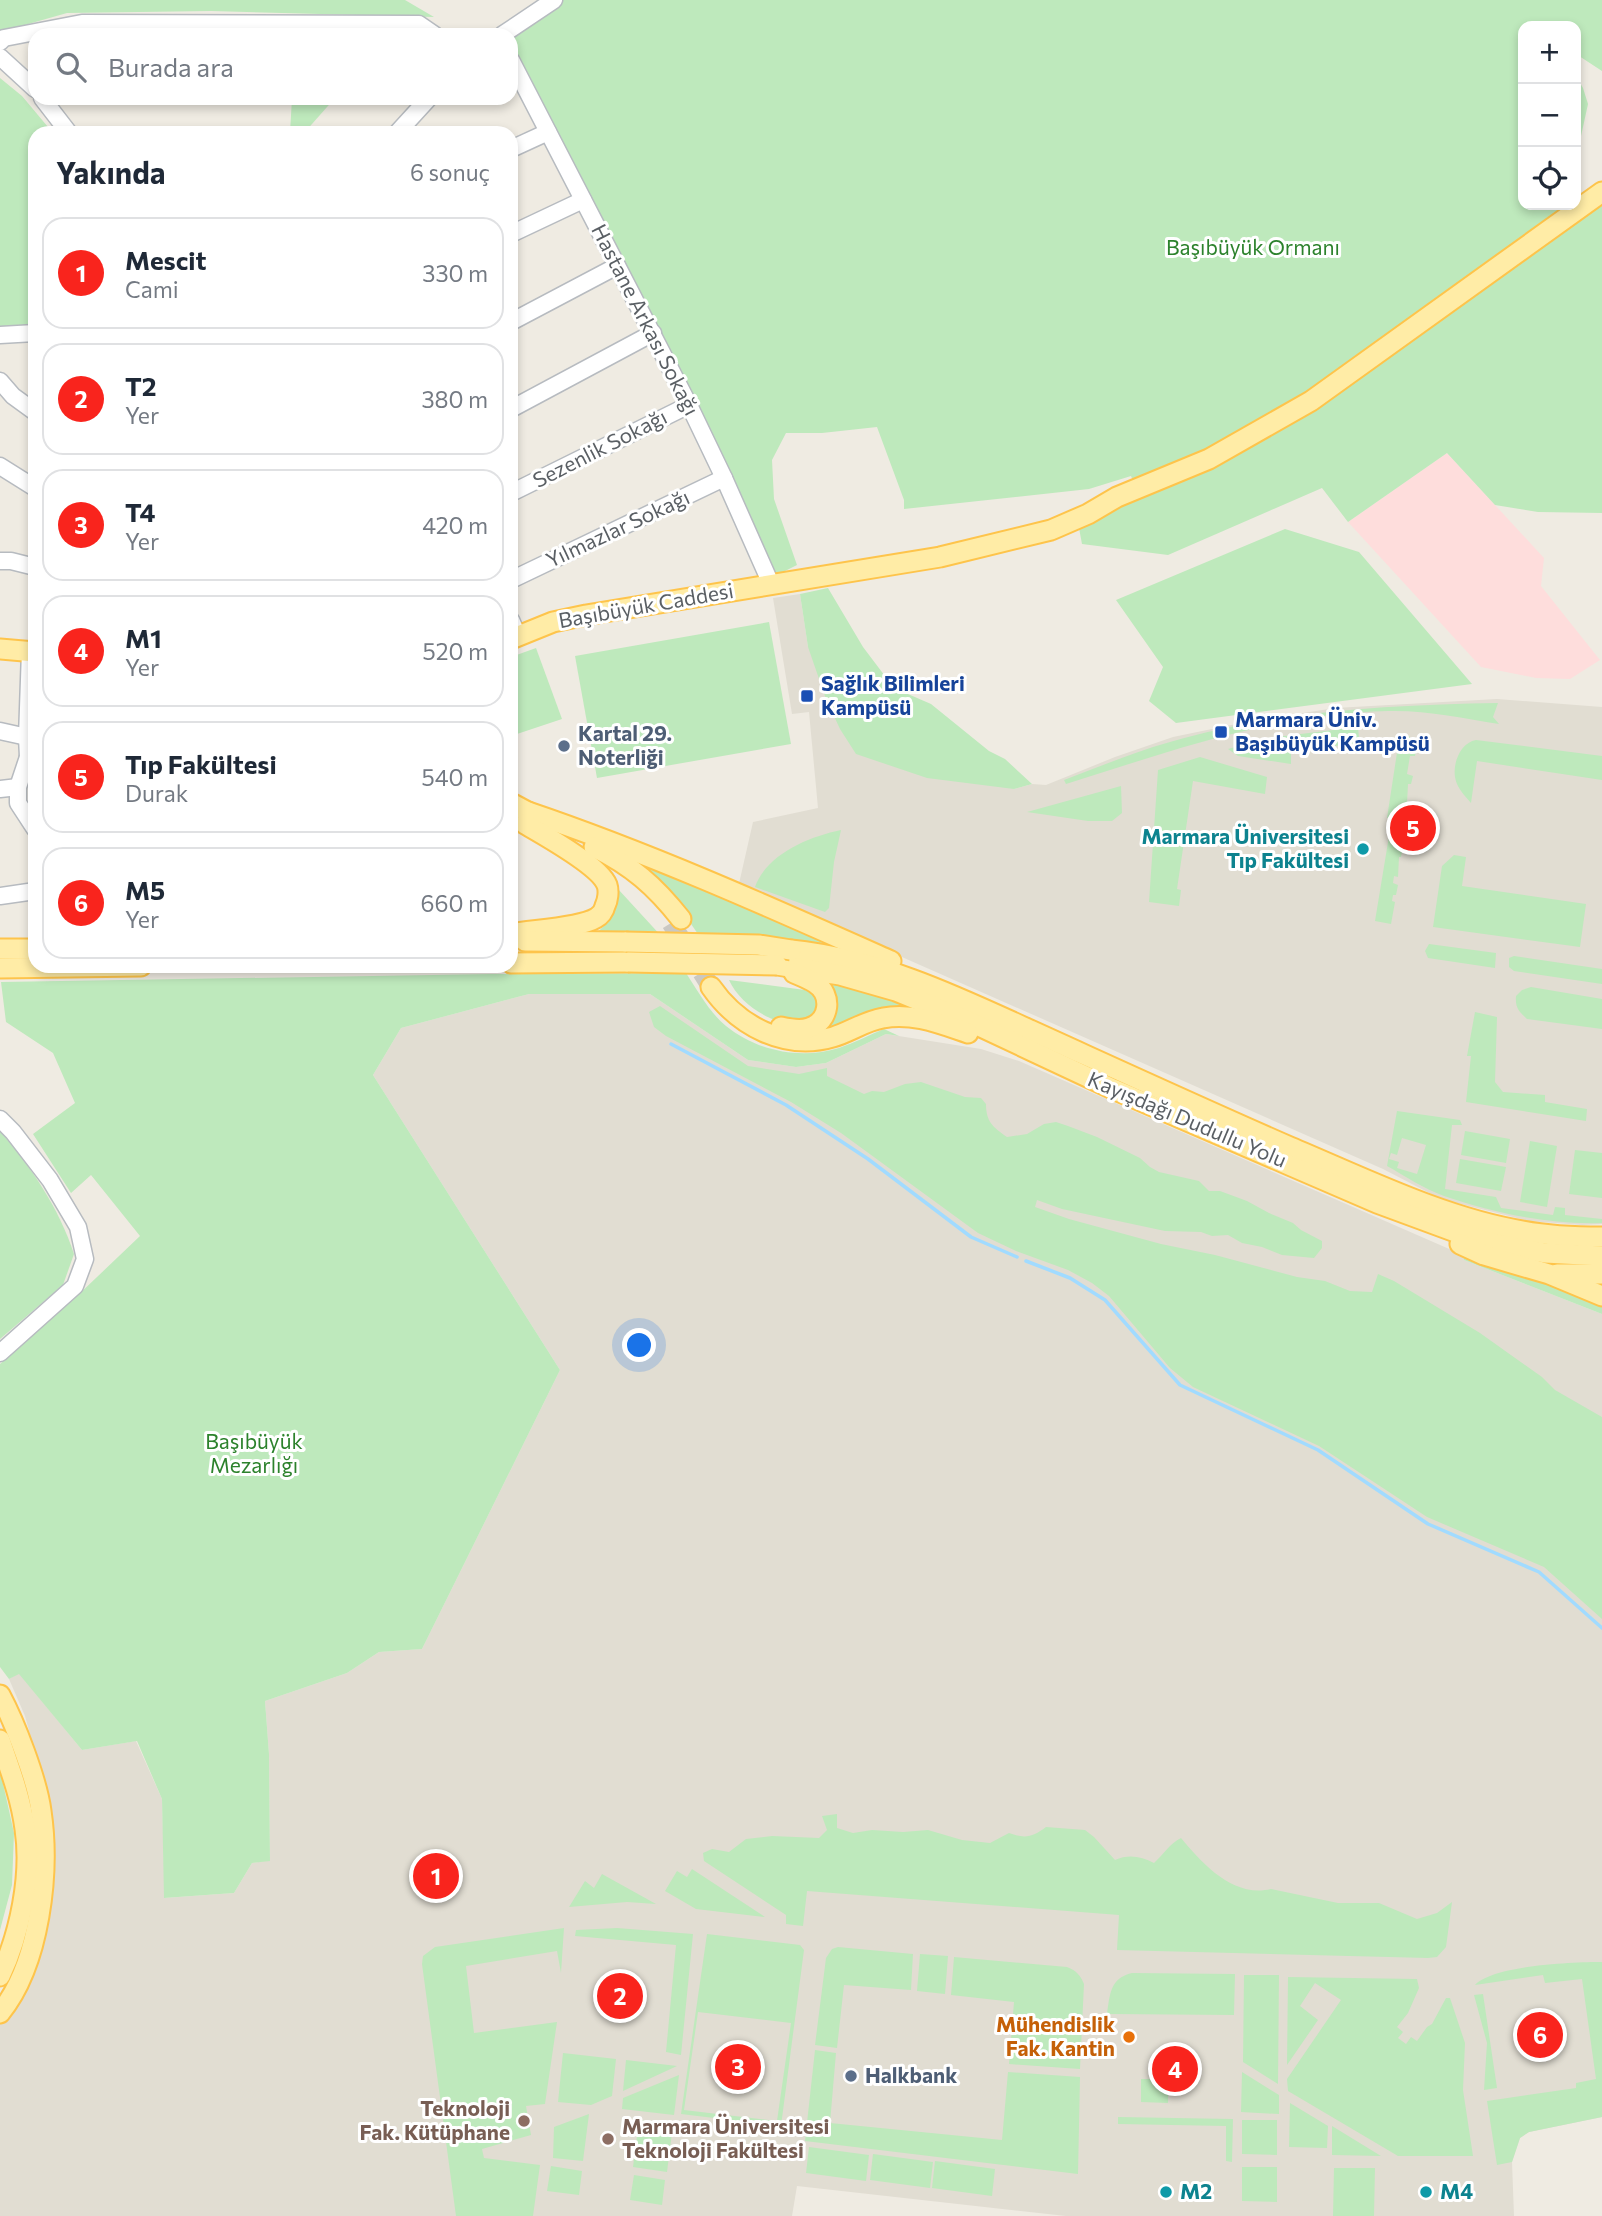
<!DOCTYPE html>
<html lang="tr">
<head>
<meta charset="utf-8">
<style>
  body { margin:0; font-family:Commissioner,sans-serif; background:#f2f2f3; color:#1f2937 }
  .controls { position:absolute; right:21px; top:21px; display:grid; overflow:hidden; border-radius:14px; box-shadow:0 4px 10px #0003 }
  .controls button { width:63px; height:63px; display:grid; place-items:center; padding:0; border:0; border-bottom:2px solid #e0e1e3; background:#fff; color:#1f2937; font:35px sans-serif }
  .you { position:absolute; left:640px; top:1346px; width:24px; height:24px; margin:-18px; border:5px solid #fff; border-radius:50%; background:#1a73e8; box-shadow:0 0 0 10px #1a73e833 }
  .badge { display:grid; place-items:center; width:46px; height:46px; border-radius:50%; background:#f9241d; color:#fff; font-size:23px; font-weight:700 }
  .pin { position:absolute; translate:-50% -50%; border:4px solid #fff; box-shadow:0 2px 7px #0006 }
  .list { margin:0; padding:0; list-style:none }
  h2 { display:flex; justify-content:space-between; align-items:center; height:91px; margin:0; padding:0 28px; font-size:30px }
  h2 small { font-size:23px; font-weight:400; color:#747a83 }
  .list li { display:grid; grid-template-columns:46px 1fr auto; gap:21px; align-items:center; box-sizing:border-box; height:112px; margin:0 14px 14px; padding:0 14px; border:2px solid #e0e1e3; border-radius:21px }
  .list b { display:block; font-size:26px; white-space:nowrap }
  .list p { margin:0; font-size:23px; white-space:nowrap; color:#747a83 }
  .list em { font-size:23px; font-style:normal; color:#747a83 }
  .icon { flex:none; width:38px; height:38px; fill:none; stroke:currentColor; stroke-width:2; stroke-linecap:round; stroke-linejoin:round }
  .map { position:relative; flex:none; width:1602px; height:2216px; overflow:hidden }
  .search { position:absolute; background:#fff; box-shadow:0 4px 10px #0003; left:28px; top:28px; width:490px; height:77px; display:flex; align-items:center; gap:18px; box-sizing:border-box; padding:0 24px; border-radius:21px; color:#747a83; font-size:26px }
  .panel { position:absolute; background:#fff; box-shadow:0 4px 10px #0003; left:28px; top:126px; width:490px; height:847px; border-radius:21px }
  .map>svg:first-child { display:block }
  .education { fill:#e1ddd2 }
  .medical { fill:#fedddc }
  .green { fill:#bee9bc; fill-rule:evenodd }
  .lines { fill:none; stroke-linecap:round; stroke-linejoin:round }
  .stream { stroke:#a1dbff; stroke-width:3.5 }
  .major-tunnel { stroke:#cac8c2; stroke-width:19; stroke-dasharray:19 10; stroke-linecap:butt }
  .minor-casing { stroke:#b7bbc0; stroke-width:19 }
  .major-casing { stroke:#fec44b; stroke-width:23 }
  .minor { stroke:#fff; stroke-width:16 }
  .major { stroke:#ffeca6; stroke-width:19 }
  .major-bridge-casing { stroke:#fec44b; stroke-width:23; stroke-linecap:butt }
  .major-bridge { stroke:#ffeca6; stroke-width:19 }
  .transit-dot { fill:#1a4fb4; stroke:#fff; stroke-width:2.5 }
  .service-dot { fill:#5c6f8a; stroke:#fff; stroke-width:2.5 }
  .culture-dot { fill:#0f9aa8; stroke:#fff; stroke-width:2.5 }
  .food-dot { fill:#e8710a; stroke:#fff; stroke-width:2.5 }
  .education-dot { fill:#8d6e63; stroke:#fff; stroke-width:2.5 }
  .labels { text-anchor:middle; stroke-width:6; stroke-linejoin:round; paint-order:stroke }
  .park-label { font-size:21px; fill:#2c822c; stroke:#fff }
  .street-label { font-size:21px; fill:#5a5f64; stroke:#fff }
  .transit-label { font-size:21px; font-weight:bold; fill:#164399; stroke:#fff; text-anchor:start }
  .service-label { font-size:21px; font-weight:bold; fill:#4e5e75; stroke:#fff; text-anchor:start }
  .culture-label { font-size:21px; font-weight:bold; fill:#0d838f; stroke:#fff; text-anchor:start }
  .food-label { font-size:21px; font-weight:bold; fill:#c56008; stroke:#fff; text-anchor:end }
  .education-label { font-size:21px; font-weight:bold; fill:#785e54; stroke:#fff; text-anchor:end }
</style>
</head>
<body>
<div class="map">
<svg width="1602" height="2216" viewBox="0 0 1602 2216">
  <rect width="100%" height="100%" fill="#efebe2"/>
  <!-- education -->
  <g class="education">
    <polygon points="800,594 808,647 1014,789 1032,784 1046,785 1115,757 1173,737 1241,723 1335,708 1497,699 1602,707 1602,1224 1582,1225 1529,1221 1441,1199 1383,1169 877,946 738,888 753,822 818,808 809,712 792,714 773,598"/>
    <polygon points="529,994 650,994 748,1060 796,1067 826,1063 886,1034 981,1049 1019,1061 1463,1255 1464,1260 1602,1314 1602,2117 1529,2132 1520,2138 1512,2162 1514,2216 1066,2216 797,2186 792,2216 0,2216 0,2019 26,1975 38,1763 25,1716 9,1679 19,1673 82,1750 136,1741 162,1799 165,1898 234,1893 252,1863 270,1860 269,1754 265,1701 347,1673 379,1652 422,1649 560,1370 373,1075 401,1028"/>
  </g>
  <!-- medical -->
  <polygon class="medical" points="1447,453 1544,558 1541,586 1600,660 1570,679 1536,678 1481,667 1348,522"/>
  <!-- green -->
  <g class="green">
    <polygon points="0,0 405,0 434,17 211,11 67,13 0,32"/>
    <polygon points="562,0 1602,0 1602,71 1576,54 1576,26 1523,26 1523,205 1576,205 1576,193 1592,210 1602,206 1602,513 1538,512 1495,505 1447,453 1348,522 1322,488 1168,555 1082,544 1079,528 1140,497 1131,476 1089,489 904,509 904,500 877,427 822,433 786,433 772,460 774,499 797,565 773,577 694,402 511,51 511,35 507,35"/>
    <polygon points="1576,76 1583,88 1588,104 1576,159"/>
    <polygon points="0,78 22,96 53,133 35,133 35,327 0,328"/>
    <polygon points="292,98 335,98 304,133 290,133"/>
    <polygon points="1285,529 1359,552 1472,684 1176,723 1149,701 1163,667 1116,600"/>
    <polygon points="828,588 863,647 894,688 931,704 989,751 1005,759 1032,784 1014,789 927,778 856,754 840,729 826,699 808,647 800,594"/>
    <polygon points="769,622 791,744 597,778 575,656"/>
    <polygon points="536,648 562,719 511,736 511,657"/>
    <path d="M1498,703L1493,717L1499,724C1463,718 1426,710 1388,711C1277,713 1171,751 1066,784L1064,780C1099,767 1134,752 1170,742C1275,711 1389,705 1498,703Z"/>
    <polygon points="1358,727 1359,738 1355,744 1291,750 1291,764 1238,756 1228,749 1267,738"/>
    <polygon points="1400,733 1409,736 1417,746 1415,756 1410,756 1407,774 1413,776 1411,784 1408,784 1407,804 1403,804 1402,812 1406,813 1401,828 1406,829 1404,839 1401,839 1400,846 1403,846 1401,857 1399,857 1398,877 1394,876 1393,883 1398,885 1396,895 1393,895 1392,901 1395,902 1391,924 1375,921 1392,818 1387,818"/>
    <path d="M1476,740L1602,756V780L1477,761L1471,803C1466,797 1460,791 1457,784C1450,768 1459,743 1476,740Z"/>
    <polygon points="1200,757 1267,777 1265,794 1193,781 1177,889 1181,890 1179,906 1149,902 1158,770"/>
    <polygon points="1121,786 1122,813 1112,821 1088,821 1027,812"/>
    <path d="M841,830L834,862L829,908L825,912L755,887C767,854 808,837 841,830Z"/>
    <polygon points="1454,855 1466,857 1462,886 1586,904 1580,947 1433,927 1442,866"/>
    <polygon points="638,864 859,954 700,937 689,921"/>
    <path d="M618,889L663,938L594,935C609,924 615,910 614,891Z"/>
    <polygon points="1429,944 1496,953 1495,968 1428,958 1425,951"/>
    <polygon points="1514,956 1602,969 1602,984 1514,971 1509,967 1509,958"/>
    <path d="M686,973C698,991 709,1012 726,1026C757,1051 800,1060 839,1048C854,1043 869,1035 884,1029L899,1036L886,1034L826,1063L796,1067L748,1060L650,994H529L401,1028L373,1075L560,1370L422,1649L379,1652L347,1673L265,1701L269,1754L270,1861L252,1863L234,1893L164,1898L162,1799L137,1741L82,1750L19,1674L9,1679L0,1667V1364L75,1298L140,1236L91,1175L71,1193L33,1134L75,1103L53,1053L6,1022L1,982L492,974Z"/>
    <path d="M729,980L805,990C816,995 818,998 819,1010L808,1023C798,1022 785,1023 775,1020C756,1013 737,998 729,980Z"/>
    <path d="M828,982L891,1000L920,1011L824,1036C829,1014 842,1003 828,982Z"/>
    <path d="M1531,987L1602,999V1029L1527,1019C1519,1011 1515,1008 1516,996L1522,990Z"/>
    <path d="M660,1006L748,1066L799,1074L827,1068V1076L864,1094L872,1091L884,1092L905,1084L921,1082L965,1097L981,1098L986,1104C986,1122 993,1127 1007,1137L1027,1134L1044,1124L1056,1122L1068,1126L1097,1137L1140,1158L1150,1167L1159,1172L1199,1181L1209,1191H1220L1247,1201L1269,1213L1293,1223L1301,1230L1322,1241V1248L1314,1258L1282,1255L1262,1247L1242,1243L1228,1235L1212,1236L1201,1232L1165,1231L1062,1209L1037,1200L1035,1207L1069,1219L1161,1244L1215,1255L1297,1277L1325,1281L1350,1291L1372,1292L1378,1274L1394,1281L1480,1333L1542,1377L1555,1390L1602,1417V1619L1544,1567L1427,1517L1319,1446L1193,1387L1170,1368L1109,1296L1092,1283L1068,1270L1016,1251L978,1233L841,1133L791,1102L666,1036L654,1027L649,1012Z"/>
    <polygon points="1475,1012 1497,1017 1495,1082 1503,1092 1545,1095 1545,1102 1587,1109 1586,1121 1466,1102 1471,1056 1467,1056"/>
    <path d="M1397,1111L1460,1120L1462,1125H1452L1445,1189L1496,1197L1501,1208L1553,1215L1555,1207L1565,1208V1215L1602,1219V1223C1548,1225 1495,1213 1444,1196C1424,1189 1405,1176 1387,1166ZM1402,1138L1426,1145L1417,1174L1397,1168L1399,1162L1389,1159L1391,1153L1397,1155Z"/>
    <path d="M0,1131C31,1167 59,1208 74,1254L63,1285L0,1339Z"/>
    <polygon points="1465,1131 1510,1139 1506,1163 1461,1155"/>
    <polygon points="1530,1141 1557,1146 1547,1207 1520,1202"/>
    <polygon points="1575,1150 1602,1153 1602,1198 1569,1194"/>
    <polygon points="1460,1159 1506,1167 1501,1191 1456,1183"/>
    <polygon points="1463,1255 1580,1294 1602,1304 1602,1314 1464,1260"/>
    <polygon points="0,1770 14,1833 12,1885 0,1930"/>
    <path d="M837,1814V1828L853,1833L872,1830L903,1832L928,1830L962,1840L990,1843L1009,1833C1025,1839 1033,1837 1046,1827L1085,1830L1094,1837L1115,1860C1128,1854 1141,1856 1154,1863C1163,1855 1170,1843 1181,1838C1203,1864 1233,1898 1271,1889L1338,1903H1379L1417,1919L1437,1913L1452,1902L1446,1947L1437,1957L1428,1958L1117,1950L1119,1915L807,1891L803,1926L786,1924V1915L704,1861L703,1853L712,1849L729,1852L746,1839L772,1836L819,1838L827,1830L822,1816Z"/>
    <polygon points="692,1869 765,1917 696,1909 665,1891 677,1871 687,1877"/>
    <polygon points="602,1874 656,1904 627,1902 569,1907 585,1881 594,1888"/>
    <polygon points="564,1928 561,1973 557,1951 466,1966 474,2033 557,2022 545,2104 526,2106 531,2135 482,2149 484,2158 540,2165 533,2216 456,2216 422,1964 423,1956 435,1947"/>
    <polygon points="617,1928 693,1934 681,2055 666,2052 676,1945 575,1936 576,1930"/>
    <path d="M707,1934L800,1945L804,1950L781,2126L681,2114ZM698,2012L791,2023L777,2121L684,2110Z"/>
    <polygon points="838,1947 913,1954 911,1990 844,1985 837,2048 815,2045 826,1958 832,1949"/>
    <polygon points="920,1954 948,1956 945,1994 917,1991"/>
    <path d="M954,1957L1067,1967C1077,1971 1080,1975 1084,1984L1080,2069L1009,2064L1014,2002L951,1995Z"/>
    <path d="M1602,1962V2117L1529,2132L1520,2138L1512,2162L1497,2165L1487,2101L1576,2088V2083L1596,2079L1582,1979L1545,1983L1543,1975L1475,1985C1494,1965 1574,1962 1602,1962Z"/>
    <path d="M1132,1973L1235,1974L1234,2015L1107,2014C1110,1994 1110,1978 1132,1973Z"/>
    <polygon points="1244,1975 1279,1975 1278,2084 1243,2062"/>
    <polygon points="1288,1977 1417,1979 1419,1988 1408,2013 1397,2027 1403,2032 1398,2038 1406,2044 1411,2037 1417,2041 1427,2027 1432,2024 1446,1998 1450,1998 1465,2043 1463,2090 1473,2156 1398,2156 1288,2091 1287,2079 1341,2000 1315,1983 1300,2006 1318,2020 1287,2065"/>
    <polygon points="1483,1994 1497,2088 1484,2090 1487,2043 1474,1995"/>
    <polygon points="815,2050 836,2053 830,2123 1002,2140 1008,2072 1080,2077 1078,2174 805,2141"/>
    <polygon points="563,2053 616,2059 612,2096 591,2105 558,2102"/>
    <polygon points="1152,2058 1169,2059 1168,2103 1141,2102 1141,2079 1152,2079"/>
    <polygon points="626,2060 677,2066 623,2091"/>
    <polygon points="1242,2072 1279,2095 1279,2114 1241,2112"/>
    <polygon points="679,2075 674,2115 622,2109 623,2098"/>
    <polygon points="1290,2103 1328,2126 1327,2148 1289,2147"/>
    <polygon points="589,2114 583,2161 553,2158 554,2127"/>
    <polygon points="1118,2117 1233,2119 1232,2162 1226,2161 1226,2126 1118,2124"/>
    <polygon points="639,2120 673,2125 667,2172 633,2167"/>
    <polygon points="1242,2120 1277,2120 1277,2155 1242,2154"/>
    <polygon points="1332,2126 1381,2156 1332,2155"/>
    <polygon points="809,2147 869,2155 866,2181 806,2173"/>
    <polygon points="873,2154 933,2162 930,2188 870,2180"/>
    <polygon points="935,2161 995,2169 992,2196 932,2188"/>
    <polygon points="551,2166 582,2171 579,2195 547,2191"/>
    <polygon points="1242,2167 1277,2167 1277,2202 1242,2201"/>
    <polygon points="1334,2168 1375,2168 1374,2216 1333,2216"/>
    <polygon points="634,2175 665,2180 662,2205 630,2200"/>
  </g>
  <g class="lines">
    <!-- stream -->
    <g class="stream">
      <polyline points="671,1044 786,1105 868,1159 971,1237 1017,1257"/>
      <polyline points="1026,1261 1070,1278 1105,1300 1180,1385 1318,1450 1428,1524 1539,1572 1602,1628"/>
    </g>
    <!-- major-tunnel -->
    <polyline class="major-tunnel" points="671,923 711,987"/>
    <defs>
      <g id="minor">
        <polyline points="502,35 554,0"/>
        <polyline points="0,42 4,38 82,23 419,24 435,35"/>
        <polyline points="0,57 35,89"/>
        <polyline points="511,60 689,405 724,478 771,584"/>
        <polyline points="42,98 69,133"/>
        <polyline points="397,133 429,98"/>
        <polyline points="511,149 548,132"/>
        <polyline points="511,234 583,200"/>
        <polyline points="511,322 617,266"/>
        <polyline points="0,335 35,333"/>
        <polyline points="0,381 13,396 35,412"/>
        <polyline points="511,409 653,333"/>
        <polyline points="0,466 35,488"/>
        <polyline points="511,493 689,405"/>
        <polyline points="0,561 11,561 35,567"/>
        <polyline points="511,580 724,478"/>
        <polyline points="511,620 518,636"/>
        <polyline points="30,651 27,737 28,757 35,764"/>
        <polyline points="0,731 27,737"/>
        <polyline points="35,755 28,757 18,787 18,803 35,829"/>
        <polyline points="0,789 18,787"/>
        <polyline points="0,896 35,891"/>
        <polyline points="0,1119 13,1132 50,1180 78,1227 85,1259 75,1286 0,1353"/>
      </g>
      <g id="major">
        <polyline points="511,639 553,622 586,615 940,557 1051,530 1088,514 1117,497 1209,459 1311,401 1602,192"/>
        <polyline points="0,649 35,652"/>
        <polyline points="511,803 539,818"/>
        <path d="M528,812C652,854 772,908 891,961"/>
        <path d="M594,847C632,866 655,886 681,919"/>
        <path d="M511,934C531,930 580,928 596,918C600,916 604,911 605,906C608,900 609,891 607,885C600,866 544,835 525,824"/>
        <polyline points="525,941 626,942"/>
        <polyline points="0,949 35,949"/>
        <path d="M791,950C877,959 952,994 1030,1030C1116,1069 1203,1109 1290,1147C1364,1178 1444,1218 1523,1231C1550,1236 1575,1237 1602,1237"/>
        <polyline points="511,963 628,962"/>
        <polyline points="777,965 840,975 896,991 964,1019 1113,1089 1377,1203 1461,1234 1501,1245 1545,1253 1602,1256"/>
        <polyline points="0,968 141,966"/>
        <path d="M711,987C738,1026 785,1051 833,1037C850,1032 865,1021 883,1018C912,1012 941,1024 968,1033"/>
        <path d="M781,1027C790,1029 800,1031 809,1028C830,1021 833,995 815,983C809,979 801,976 794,973"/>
        <polyline points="1460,1244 1484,1255 1549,1274 1602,1296"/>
        <polyline points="1557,1274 1602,1274"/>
        <path d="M0,1695C15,1723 37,1780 41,1811C50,1872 40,1964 0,2013"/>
        <path d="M0,1740C10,1769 21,1798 25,1829C32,1875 20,1934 0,1976"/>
      </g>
    </defs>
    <!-- minor casing -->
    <use href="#minor" class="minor-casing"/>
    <!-- major casing -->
    <use href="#major" class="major-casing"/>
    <!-- minor -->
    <use href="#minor" class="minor"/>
    <!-- major -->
    <use href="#major" class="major"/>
    <defs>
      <g id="major-bridge">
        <polyline points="626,942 759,945 791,950"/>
        <polyline points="628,962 777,965"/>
      </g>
    </defs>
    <!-- major-bridge casing -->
    <use href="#major-bridge" class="major-bridge-casing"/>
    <!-- major-bridge -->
    <use href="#major-bridge" class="major-bridge"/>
  </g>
  <!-- markers -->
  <g class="transit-dot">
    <rect x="800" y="689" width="14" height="14" rx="3.5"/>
    <rect x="1214" y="725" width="14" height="14" rx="3.5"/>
  </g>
  <g class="service-dot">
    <circle cx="564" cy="746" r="7"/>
    <circle cx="851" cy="2076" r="7"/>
  </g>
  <g class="culture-dot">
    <circle cx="1363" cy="849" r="7"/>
    <circle cx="1166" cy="2192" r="7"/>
    <circle cx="1426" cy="2192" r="7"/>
  </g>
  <circle class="food-dot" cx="1129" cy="2037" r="7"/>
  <g class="education-dot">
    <circle cx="524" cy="2121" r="7"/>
    <circle cx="608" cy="2139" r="7"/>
  </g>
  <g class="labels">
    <!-- park labels -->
    <g class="park-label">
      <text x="1253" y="255">Başıbüyük Ormanı</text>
      <text x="254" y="1449">Başıbüyük<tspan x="254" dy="24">Mezarlığı</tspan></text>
    </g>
    <!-- street labels -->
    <g class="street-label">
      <text transform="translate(645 320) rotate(63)" y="7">Hastane Arkası Sokağı</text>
      <text transform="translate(600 449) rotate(-27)" y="7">Sezenlik Sokağı</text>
      <text transform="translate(618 529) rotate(-25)" y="7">Yılmazlar Sokağı</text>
      <text transform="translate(646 606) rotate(-10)" y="7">Başıbüyük Caddesi</text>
      <text transform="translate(1187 1120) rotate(23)" y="7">Kayışdağı Dudullu Yolu</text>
    </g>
    <!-- transit labels -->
    <g class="transit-label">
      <text x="821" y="691">Sağlık Bilimleri<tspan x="821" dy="24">Kampüsü</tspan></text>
      <text x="1235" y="727">Marmara Üniv.<tspan x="1235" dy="24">Başıbüyük Kampüsü</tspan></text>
    </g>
    <!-- service labels -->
    <g class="service-label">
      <text x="578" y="741">Kartal 29.<tspan x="578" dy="24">Noterliği</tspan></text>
      <text x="865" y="2083">Halkbank</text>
    </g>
    <!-- culture labels -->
    <g class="culture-label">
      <text x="1349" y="844" text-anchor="end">Marmara Üniversitesi<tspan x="1349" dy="24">Tıp Fakültesi</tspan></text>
      <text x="1180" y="2199">M2</text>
      <text x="1440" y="2199">M4</text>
    </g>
    <!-- food labels -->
    <g class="food-label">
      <text x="1115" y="2032">Mühendislik<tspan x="1115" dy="24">Fak. Kantin</tspan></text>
    </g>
    <!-- education labels -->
    <g class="education-label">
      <text x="510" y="2116">Teknoloji<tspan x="510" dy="24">Fak. Kütüphane</tspan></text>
      <text x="622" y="2134" text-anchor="start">Marmara Üniversitesi<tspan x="622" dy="24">Teknoloji Fakültesi</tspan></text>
    </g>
  </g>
</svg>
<div class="controls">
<button>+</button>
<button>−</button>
<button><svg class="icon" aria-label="locate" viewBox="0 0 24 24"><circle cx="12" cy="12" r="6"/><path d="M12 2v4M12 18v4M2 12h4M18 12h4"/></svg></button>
</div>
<div class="you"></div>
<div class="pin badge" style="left:436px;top:1876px">1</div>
<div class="pin badge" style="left:620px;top:1996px">2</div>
<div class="pin badge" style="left:738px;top:2067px">3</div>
<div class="pin badge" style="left:1175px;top:2069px">4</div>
<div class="pin badge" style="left:1413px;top:828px">5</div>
<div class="pin badge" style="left:1540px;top:2035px">6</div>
<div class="search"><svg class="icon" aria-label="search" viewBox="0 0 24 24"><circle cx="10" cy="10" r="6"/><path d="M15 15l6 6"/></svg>Burada ara</div>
<section class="panel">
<h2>Yakında<small>6 sonuç</small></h2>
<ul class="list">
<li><span class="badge">1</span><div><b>Mescit</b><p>Cami</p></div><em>330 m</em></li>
<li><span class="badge">2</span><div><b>T2</b><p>Yer</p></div><em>380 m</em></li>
<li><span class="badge">3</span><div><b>T4</b><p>Yer</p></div><em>420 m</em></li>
<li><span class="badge">4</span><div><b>M1</b><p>Yer</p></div><em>520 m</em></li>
<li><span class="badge">5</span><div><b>Tıp Fakültesi</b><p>Durak</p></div><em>540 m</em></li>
<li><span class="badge">6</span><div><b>M5</b><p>Yer</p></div><em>660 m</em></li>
</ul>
</section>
</div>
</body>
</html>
